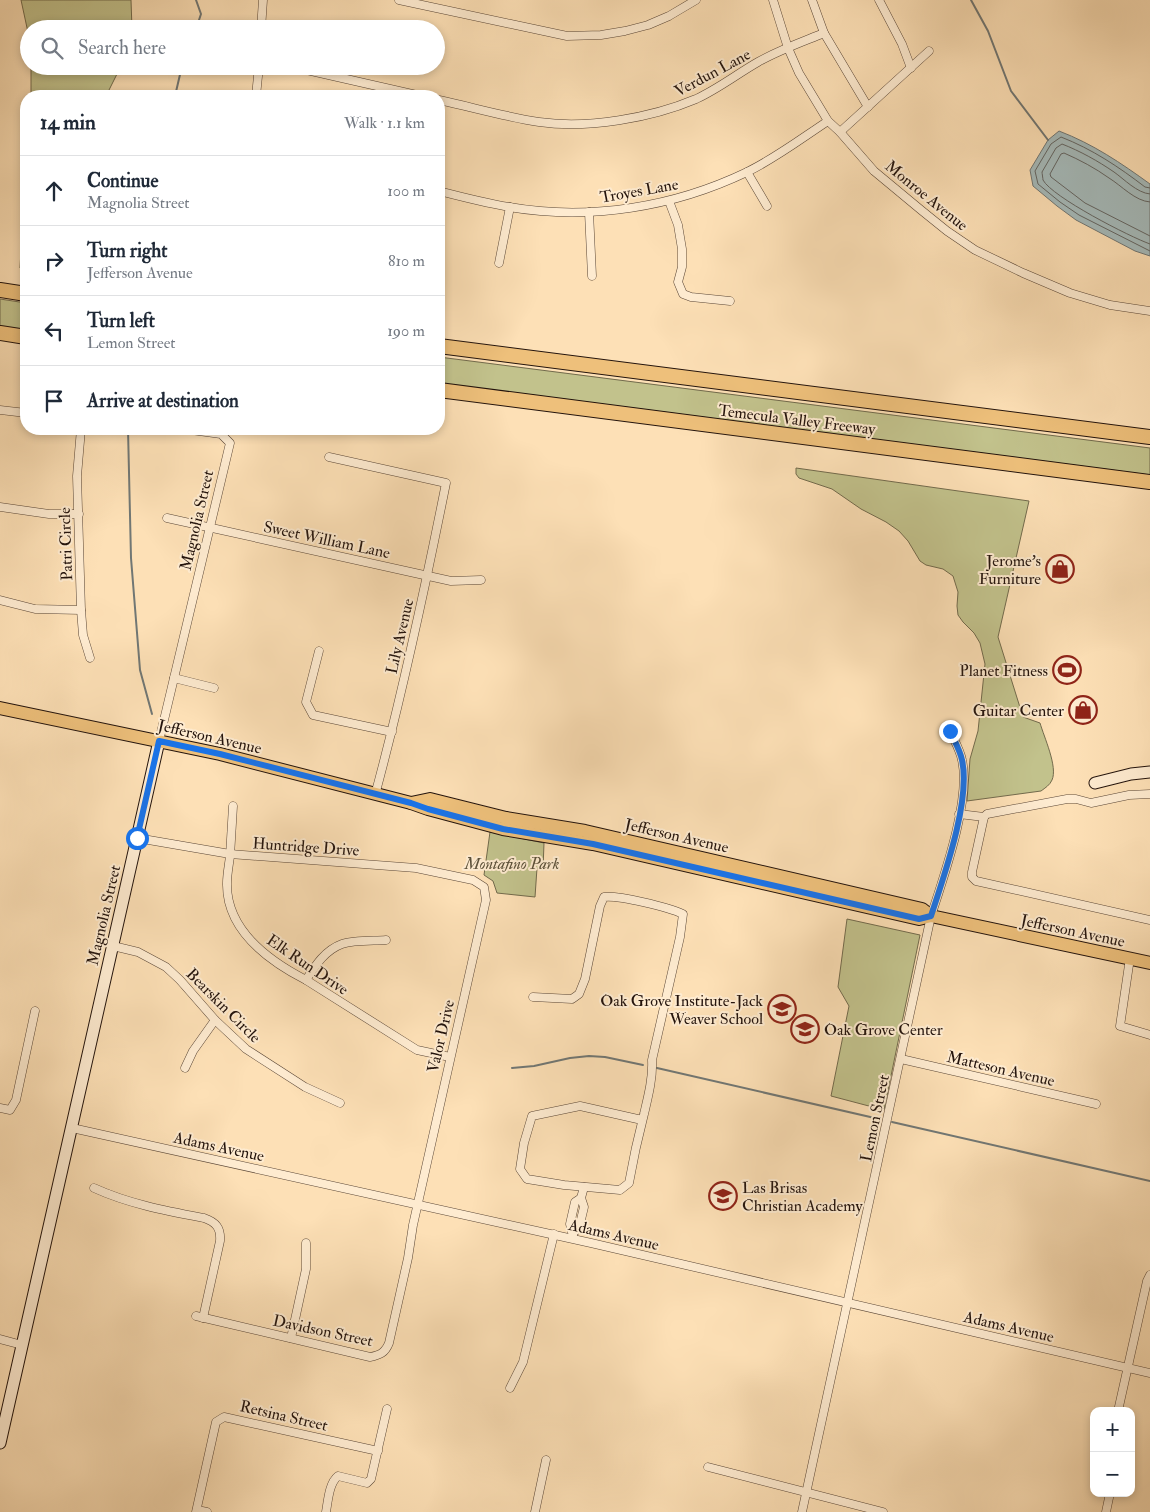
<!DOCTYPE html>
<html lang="en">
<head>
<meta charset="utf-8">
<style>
  body { margin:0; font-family:"IM FELL Double Pica",serif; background:#f2f2f3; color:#1f2937 }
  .controls { position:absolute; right:15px; bottom:15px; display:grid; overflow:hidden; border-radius:10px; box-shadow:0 2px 8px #0003 }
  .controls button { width:45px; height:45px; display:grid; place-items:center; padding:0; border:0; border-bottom:1px solid #e0e1e3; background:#fff; color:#1f2937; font:25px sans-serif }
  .stop { position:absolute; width:15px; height:15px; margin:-11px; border:4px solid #1a73e8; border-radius:50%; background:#fff }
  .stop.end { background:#1a73e8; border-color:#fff; box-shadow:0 1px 5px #0008 }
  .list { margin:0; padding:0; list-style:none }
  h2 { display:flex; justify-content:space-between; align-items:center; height:65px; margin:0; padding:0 20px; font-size:21px }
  h2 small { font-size:16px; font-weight:400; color:#747a83 }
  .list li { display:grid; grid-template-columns:32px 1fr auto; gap:15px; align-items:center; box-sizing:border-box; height:70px; padding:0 20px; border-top:1px solid #e0e1e3 }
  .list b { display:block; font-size:19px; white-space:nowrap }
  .list p { margin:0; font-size:16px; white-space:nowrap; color:#747a83 }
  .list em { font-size:16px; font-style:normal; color:#747a83 }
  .icon { flex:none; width:28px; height:28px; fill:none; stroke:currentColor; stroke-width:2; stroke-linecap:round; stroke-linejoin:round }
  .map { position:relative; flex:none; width:1150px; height:1512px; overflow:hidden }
  .search { position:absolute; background:#fff; box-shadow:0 2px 8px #0003; left:20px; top:20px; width:425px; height:55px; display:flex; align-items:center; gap:12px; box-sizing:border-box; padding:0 18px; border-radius:28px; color:#747a83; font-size:19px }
  .panel { position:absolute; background:#fff; box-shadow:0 2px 8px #0003; left:20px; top:90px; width:425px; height:345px; border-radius:20px }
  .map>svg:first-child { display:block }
  .green { fill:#c2c28c; stroke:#726a4c }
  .water { fill:#a5baba; stroke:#717774 }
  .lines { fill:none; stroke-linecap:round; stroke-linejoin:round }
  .shore { stroke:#646663; stroke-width:1 }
  .stream { stroke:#717774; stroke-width:2 }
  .street-casing { stroke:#5a4636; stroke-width:9 }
  .secondary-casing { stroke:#23130c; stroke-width:13 }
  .primary-casing { stroke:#23130c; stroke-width:14 }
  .highway-casing { stroke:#23130c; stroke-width:16 }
  .street { stroke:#feebd0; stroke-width:8 }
  .secondary { stroke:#feebd0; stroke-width:11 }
  .primary { stroke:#eec07b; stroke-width:12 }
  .highway { stroke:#eec07b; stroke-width:14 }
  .route { stroke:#1a73e8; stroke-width:6 }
  .labels { text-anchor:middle; stroke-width:4; stroke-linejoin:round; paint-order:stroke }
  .street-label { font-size:16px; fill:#23130c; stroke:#feebd0 }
  .poi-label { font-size:16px; fill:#23130c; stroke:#feebd0; text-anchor:end }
  .park-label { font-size:16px; font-style:italic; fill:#5b5039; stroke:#feebd0 }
</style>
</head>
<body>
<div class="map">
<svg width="1150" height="1512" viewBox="0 0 1150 1512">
  <rect width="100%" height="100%" fill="#fde0b6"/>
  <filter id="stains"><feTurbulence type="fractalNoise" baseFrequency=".004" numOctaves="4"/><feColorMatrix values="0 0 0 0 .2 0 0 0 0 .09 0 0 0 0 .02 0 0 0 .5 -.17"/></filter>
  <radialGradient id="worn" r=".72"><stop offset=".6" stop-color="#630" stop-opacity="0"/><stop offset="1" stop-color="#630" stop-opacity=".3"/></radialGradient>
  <!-- green -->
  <g class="green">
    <polygon points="21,0 131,0 132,29 29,29 29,37"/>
    <polygon points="31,66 121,66 106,96 31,96"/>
    <polygon points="26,162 26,268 20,268"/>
    <polygon points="0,299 26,303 26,330 0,327"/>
    <polygon points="439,357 1150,448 1150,475 439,383"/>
    <path d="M796,468L1029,501L998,637L1023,717L1040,723C1044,737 1058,767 1052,780C1050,785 1045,788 1041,791L967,801L970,759L978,731L985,664L980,643L974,633L963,622L958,615L957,606L958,592L953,576L943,569L926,565L920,561L908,541L899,531L886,522L861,509L832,489L799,478L796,474Z"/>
    <polygon points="490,832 544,843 543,869 537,868 535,897 497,893 493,881 484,875"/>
    <polygon points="847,919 920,935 884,1110 831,1096 849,1006 838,987"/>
  </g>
  <!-- water -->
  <path class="water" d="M1059,131C1093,144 1121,163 1150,184V256L1135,251L1076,220L1057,206L1033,186L1030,170L1048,140Z"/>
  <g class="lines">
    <!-- shore -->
    <g class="shore">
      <path d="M1150,188L1145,187C1119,167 1092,149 1061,137L1051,144L1035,171L1038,184L1060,202L1079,215L1150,251"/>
      <path d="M1150,194C1137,193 1124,179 1114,172C1098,161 1080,151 1062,144L1056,148L1042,172C1042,173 1043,179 1043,180C1052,197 1130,237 1150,244"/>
      <path d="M1150,202C1135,201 1122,186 1109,178C1095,168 1080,160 1064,153L1061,154L1050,174L1051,177L1085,203L1150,236"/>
    </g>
    <!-- stream -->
    <g class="stream">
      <polyline points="196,0 201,14 196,29"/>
      <polyline points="971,0 988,31 1011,91 1048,140"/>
      <polyline points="175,96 182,66"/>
      <polyline points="128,429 131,558 140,670 152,714"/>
      <polyline points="512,1068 534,1066 570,1058 589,1056 605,1057 643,1065"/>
      <polyline points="657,1068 879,1119"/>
      <polyline points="892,1122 1150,1181"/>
    </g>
    <defs>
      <g id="street">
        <polyline points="399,0 567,36 601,35 625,31 648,25 669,16 696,0"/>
        <polyline points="773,0 788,48 799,73 828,121 840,132 874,171 921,210 947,231 975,250 1023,273 1070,293 1110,305 1150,311"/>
        <polyline points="812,0 824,33 868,107"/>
        <polyline points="879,0 902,44 911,68"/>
        <polyline points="261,29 263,0"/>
        <polyline points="289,66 421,96"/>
        <polyline points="256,96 259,66"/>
        <path d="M439,100C472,107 506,117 539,122C588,129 651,118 696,99C718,89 737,74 758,62C779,50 802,42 824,33"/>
        <polyline points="840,132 929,51"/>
        <polyline points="747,172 767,206"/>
        <path d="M439,191C462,197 486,203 509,207C590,221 674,207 747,172C776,158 802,138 828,121"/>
        <polyline points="669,201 678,225 682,249 682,267 678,282 683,294 691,297 730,301"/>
        <polyline points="589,212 592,276"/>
        <polyline points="499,263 510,207"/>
        <polyline points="0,410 26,413"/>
        <polyline points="81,429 77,476 81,610 83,635 90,658"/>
        <path d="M329,457L446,483C425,588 403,692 375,795"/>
        <polyline points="0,507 49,514 79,514"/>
        <polyline points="167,518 451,581 481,580"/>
        <polyline points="0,600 35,609 81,610"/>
        <polyline points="319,651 306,702 313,715 392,732"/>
        <polyline points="174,678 214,688"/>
        <polyline points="159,741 230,443 221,434 184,429"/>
        <polyline points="1150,794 1129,795 1091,803 1076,799 1067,799 987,814 984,817 972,872 972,877 976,881 1150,920"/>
        <path d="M233,806C232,823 231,839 230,856C229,865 227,874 227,883C226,930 269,961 306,980L417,1050L450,1057"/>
        <polyline points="959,814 984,817"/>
        <path d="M137,838L230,854L416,868L473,880L484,887L486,900L413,1225L408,1258L389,1343C385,1353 380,1355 370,1357L196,1316"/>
        <polyline points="113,946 138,952 166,967 180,980 215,1020 246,1049 305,1087 340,1103"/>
        <polyline points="1130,958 1120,1026 1150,1035"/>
        <path d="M306,980C315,966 325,950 342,944C354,940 374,941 386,940"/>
        <path d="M533,997L572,999L579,994L585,979L600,906L604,897C618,895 668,907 683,914L680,937L652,1060C653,1078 648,1097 644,1114C638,1137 633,1160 629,1183L620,1190L564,1185L527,1179L520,1169L524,1143L532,1116L580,1106L642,1120"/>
        <polyline points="901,1059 1096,1104"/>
        <polyline points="185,1068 193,1051 215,1020"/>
        <polyline points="0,1108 10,1110 16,1100 35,1011"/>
        <polyline points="72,1128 591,1243 1150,1373"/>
        <path d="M94,1188C129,1204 167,1211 204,1218C216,1222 221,1228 220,1241L203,1318"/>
        <polyline points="573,1233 579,1228 584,1207 581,1198 584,1187"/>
        <polyline points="573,1236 570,1224 575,1202 581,1198"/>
        <polyline points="291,1338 306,1269 306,1243"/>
        <polyline points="0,1339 22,1345"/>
        <polyline points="510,1388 523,1362 554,1234"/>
        <polyline points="1118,1411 1147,1281 1150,1275"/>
        <polyline points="708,1467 883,1512"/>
        <polyline points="197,1510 207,1512"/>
        <polyline points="196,1512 216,1422 224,1417 378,1451"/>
        <path d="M326,1512C328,1501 329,1483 338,1476L367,1483L371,1479L387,1409"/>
        <polyline points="535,1512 546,1460"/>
        <path d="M802,1512L931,916C944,876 971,800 962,760C960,750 954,740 950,731"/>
        <polyline points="1106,1512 1110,1493"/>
      </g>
      <g id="secondary">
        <polyline points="1095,783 1131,774 1150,772"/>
        <polyline points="0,1443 159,741"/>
      </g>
      <g id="primary">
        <polyline points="0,708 220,754 411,803 428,809 503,829 593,844 919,919 931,916 1150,963"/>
        <polyline points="411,803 430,799 506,818 585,831 922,909 931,916"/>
      </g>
      <g id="highway">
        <polyline points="0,290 26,294"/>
        <polyline points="0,333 26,337"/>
        <polyline points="439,346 1150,437"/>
        <polyline points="439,390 1150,482"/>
      </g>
    </defs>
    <!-- street casing -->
    <use href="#street" class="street-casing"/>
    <!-- secondary casing -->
    <use href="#secondary" class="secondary-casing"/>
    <!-- primary casing -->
    <use href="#primary" class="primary-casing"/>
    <!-- highway casing -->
    <use href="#highway" class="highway-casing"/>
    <!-- street -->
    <use href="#street" class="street"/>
    <!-- secondary -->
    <use href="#secondary" class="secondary"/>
    <!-- primary -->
    <use href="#primary" class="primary"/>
    <!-- highway -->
    <use href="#highway" class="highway"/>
  </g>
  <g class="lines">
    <!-- route -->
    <path class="route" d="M137,838L159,741L220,754L411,803L428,809L503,829L593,844L919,919L931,916C944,876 971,800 962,760C960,750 954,740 950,731"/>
  </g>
  <!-- icons -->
  <defs>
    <symbol id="shop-ring" viewBox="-11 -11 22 22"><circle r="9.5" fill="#feebd0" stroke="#8f2418" stroke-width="1.5"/><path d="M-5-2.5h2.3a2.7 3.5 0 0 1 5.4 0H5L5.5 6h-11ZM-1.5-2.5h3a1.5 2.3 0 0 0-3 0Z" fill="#8f2418"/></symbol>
    <symbol id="stadium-ring" viewBox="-11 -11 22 22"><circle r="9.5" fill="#feebd0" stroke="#8f2418" stroke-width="1.5"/><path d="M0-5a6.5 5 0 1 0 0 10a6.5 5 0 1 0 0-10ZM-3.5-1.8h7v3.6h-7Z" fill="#8f2418"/></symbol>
    <symbol id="school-ring" viewBox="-11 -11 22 22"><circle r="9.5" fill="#feebd0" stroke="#8f2418" stroke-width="1.5"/><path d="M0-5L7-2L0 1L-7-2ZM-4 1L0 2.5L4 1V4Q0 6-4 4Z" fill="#8f2418"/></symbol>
  </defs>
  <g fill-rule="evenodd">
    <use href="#shop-ring" x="1044" y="553" width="32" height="32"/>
    <use href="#stadium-ring" x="1051" y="654" width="32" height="32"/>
    <use href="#shop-ring" x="1067" y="694" width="32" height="32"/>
    <use href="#school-ring" x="766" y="993" width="32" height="32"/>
    <use href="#school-ring" x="789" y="1013" width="32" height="32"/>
    <use href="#school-ring" x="707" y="1180" width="32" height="32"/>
  </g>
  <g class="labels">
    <!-- street labels -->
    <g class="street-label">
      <text transform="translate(712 72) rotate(-28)" y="6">Verdun Lane</text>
      <text transform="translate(639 190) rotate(-10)" y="6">Troyes Lane</text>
      <text transform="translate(927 195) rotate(39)" y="6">Monroe Avenue</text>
      <text transform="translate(797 419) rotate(7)" y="6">Temecula Valley Freeway</text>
      <text transform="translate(196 520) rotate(-77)" y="6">Magnolia Street</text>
      <text transform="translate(327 539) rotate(12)" y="6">Sweet William Lane</text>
      <text transform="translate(65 544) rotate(-92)" y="6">Patri Circle</text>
      <text transform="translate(399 636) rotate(-77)" y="6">Lily Avenue</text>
      <text transform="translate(210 736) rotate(13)" y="6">Jefferson Avenue</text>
      <text transform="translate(677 835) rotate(13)" y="6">Jefferson Avenue</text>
      <text transform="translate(306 846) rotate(4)" y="6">Huntridge Drive</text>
      <text transform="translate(103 915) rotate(-77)" y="6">Magnolia Street</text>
      <text transform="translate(1073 930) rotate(12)" y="6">Jefferson Avenue</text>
      <text transform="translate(308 964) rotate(34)" y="6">Elk Run Drive</text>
      <text transform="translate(224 1005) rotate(45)" y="6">Bearskin Circle</text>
      <text transform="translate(440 1036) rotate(-77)" y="6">Valor Drive</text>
      <text transform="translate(1001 1068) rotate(13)" y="6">Matteson Avenue</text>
      <text transform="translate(874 1118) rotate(-78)" y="6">Lemon Street</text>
      <text transform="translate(219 1146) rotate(12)" y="6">Adams Avenue</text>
      <text transform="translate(614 1234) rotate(13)" y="6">Adams Avenue</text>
      <text transform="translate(1009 1326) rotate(13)" y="6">Adams Avenue</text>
      <text transform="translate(323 1330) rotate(12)" y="6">Davidson Street</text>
      <text transform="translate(284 1415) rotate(13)" y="6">Retsina Street</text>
    </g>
    <!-- poi labels -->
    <g class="poi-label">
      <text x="1041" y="566">Jerome's<tspan x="1041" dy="18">Furniture</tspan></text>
      <text x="1048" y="676">Planet Fitness</text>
      <text x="1064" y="716">Guitar Center</text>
      <text x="763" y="1006">Oak Grove Institute-Jack<tspan x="763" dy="18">Weaver School</tspan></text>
      <text x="824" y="1035" text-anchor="start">Oak Grove Center</text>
      <text x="742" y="1193" text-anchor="start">Las Brisas<tspan x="742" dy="18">Christian Academy</tspan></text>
    </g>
    <!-- park labels -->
    <g class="park-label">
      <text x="512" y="869">Montafino Park</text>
    </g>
  </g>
  <rect width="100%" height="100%" filter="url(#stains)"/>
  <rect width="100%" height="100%" fill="url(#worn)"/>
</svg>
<div class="controls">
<button>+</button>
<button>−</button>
</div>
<div class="stop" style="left:137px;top:838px"></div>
<div class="stop end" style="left:950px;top:731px"></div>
<div class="search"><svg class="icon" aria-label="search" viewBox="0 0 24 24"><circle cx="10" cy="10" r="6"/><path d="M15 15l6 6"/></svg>Search here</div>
<section class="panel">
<h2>14 min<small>Walk · 1.1 km</small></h2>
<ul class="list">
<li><svg class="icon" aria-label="ahead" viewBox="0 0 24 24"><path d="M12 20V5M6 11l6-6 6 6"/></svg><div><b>Continue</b><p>Magnolia Street</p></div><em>100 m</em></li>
<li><svg class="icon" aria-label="right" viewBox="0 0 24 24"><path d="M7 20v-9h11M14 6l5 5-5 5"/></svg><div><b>Turn right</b><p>Jefferson Avenue</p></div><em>810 m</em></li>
<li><svg class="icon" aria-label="left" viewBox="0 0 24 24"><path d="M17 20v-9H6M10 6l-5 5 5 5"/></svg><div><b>Turn left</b><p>Lemon Street</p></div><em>190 m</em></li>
<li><svg class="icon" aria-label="arrive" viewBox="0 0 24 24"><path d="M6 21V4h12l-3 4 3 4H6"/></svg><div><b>Arrive at destination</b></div></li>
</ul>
</section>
</div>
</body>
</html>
